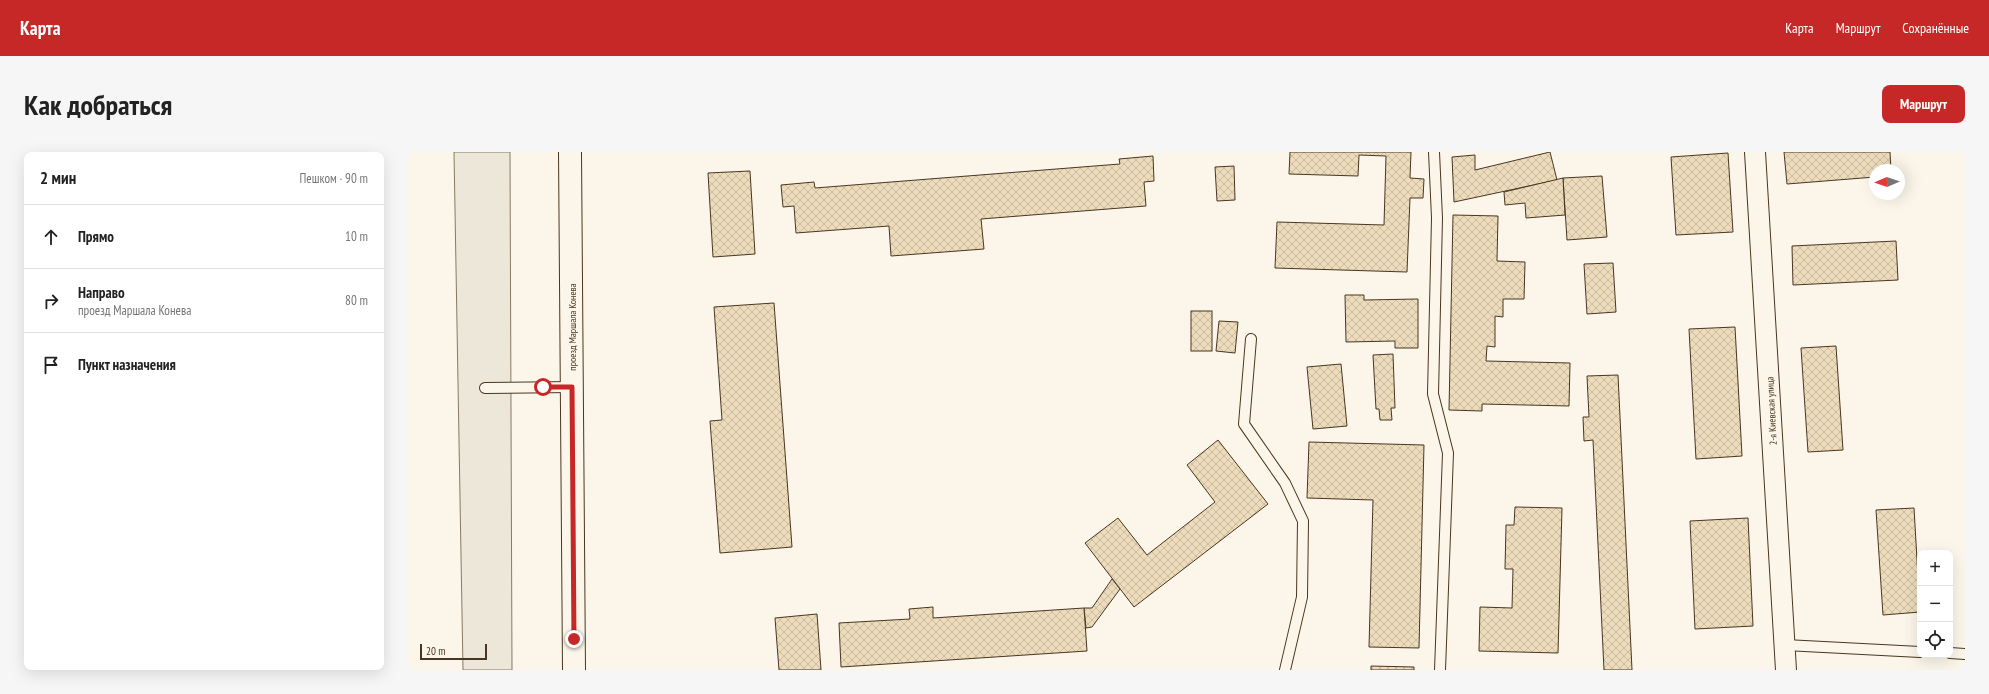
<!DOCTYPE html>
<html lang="ru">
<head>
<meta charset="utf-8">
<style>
  body { margin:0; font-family:"PT Sans Narrow",sans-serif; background:#f6f6f6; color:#222 }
  .controls { position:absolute; right:12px; bottom:12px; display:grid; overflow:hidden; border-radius:8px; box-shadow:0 4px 16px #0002 }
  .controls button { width:36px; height:36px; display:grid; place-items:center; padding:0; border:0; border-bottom:1px solid #e0e0e0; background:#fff; color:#222; font:20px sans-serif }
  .compass { position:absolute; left:1461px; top:12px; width:36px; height:36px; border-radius:50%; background:#fff; box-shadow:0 4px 16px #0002; rotate:268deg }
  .scale { position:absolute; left:12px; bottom:10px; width:67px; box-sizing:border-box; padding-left:4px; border:2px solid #4a3520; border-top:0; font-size:11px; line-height:14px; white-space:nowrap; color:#4a3520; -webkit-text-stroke:3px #fbf6e9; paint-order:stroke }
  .stop { position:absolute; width:12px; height:12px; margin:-9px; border:3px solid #c62828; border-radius:50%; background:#fff }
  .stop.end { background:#c62828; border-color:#fff; box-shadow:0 1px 4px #0008 }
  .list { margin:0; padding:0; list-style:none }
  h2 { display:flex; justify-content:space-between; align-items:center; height:52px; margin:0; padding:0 16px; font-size:17px }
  h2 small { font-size:13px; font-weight:400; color:#767676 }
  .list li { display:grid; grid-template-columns:26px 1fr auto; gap:12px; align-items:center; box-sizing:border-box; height:64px; padding:0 16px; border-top:1px solid #e0e0e0 }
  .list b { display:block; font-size:15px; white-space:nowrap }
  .list p { margin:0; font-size:13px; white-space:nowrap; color:#767676 }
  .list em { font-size:13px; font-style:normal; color:#767676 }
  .icon { flex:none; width:22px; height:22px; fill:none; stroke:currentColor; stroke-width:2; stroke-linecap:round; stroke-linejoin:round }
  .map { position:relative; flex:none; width:1557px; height:518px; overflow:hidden; border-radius:8px }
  header { display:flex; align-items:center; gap:24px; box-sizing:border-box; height:56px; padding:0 20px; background:#c62828; color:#fff }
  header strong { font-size:19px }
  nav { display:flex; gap:22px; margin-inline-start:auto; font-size:14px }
  .intro { display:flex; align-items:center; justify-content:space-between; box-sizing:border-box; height:96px; padding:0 24px }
  h1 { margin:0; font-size:28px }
  .button { padding:10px 18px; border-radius:8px; background:#c62828; color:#fff; font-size:14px; font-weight:700 }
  main { display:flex; gap:24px; padding:0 24px }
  aside { flex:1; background:#fff; border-radius:8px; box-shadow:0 4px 16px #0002 }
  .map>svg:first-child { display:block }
  .parking { fill:#ede7d9; stroke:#887966 }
  .building { fill:url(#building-cross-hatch); stroke:#4a3520 }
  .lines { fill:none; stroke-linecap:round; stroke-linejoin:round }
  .lane-casing { stroke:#4a3520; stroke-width:12 }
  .street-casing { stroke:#4a3520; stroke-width:22 }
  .secondary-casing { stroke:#4a3520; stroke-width:24 }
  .lane { stroke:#fbf6e9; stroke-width:10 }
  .street { stroke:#fbf6e9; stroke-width:20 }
  .secondary { stroke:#fbf6e9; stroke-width:22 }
  .route { stroke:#c62828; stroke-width:5 }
  .labels { text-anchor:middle; stroke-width:3; stroke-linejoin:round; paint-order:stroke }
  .street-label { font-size:10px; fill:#4a3520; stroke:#fbf6e9 }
</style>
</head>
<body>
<header>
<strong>Карта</strong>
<nav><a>Карта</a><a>Маршрут</a><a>Сохранённые</a></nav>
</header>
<div class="intro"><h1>Как добраться</h1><a class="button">Маршрут</a></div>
<main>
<aside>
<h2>2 мин<small>Пешком · 90 m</small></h2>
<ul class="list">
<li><svg class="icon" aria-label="ahead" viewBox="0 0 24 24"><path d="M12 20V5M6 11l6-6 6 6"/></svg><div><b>Прямо</b></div><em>10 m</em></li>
<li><svg class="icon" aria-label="right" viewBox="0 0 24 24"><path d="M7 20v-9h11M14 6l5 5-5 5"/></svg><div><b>Направо</b><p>проезд Маршала Конева</p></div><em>80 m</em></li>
<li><svg class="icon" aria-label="arrive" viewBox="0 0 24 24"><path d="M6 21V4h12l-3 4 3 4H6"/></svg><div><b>Пункт назначения</b></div></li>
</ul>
</aside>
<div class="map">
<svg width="1557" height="518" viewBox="0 0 1557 518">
  <defs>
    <pattern id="building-cross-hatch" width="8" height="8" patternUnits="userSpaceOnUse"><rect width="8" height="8" fill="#ecdcbc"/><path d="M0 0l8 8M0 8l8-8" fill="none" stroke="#ccbda1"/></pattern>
  </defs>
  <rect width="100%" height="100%" fill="#fbf6e9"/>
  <!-- parking -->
  <polygon class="parking" points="46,0 102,0 104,518 55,518"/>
  <!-- building -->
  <g class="building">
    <polygon points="882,0 1003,0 1002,26 1016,27 1015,46 1002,46 999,120 867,116 869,70 976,73 978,4 951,3 950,24 881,22"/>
    <polygon points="1142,0 1149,28 1046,50 1044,5 1067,3 1067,18"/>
    <polygon points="1376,0 1482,0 1483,18 1467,18 1467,25 1379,32"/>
    <polygon points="1320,1 1325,80 1268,83 1263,5"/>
    <polygon points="745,4 746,29 736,30 738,54 573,67 576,97 483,104 481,74 388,81 386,54 375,55 373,33 406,30 407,36 712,12 711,7"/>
    <polygon points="826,14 827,48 809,49 807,15"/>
    <polygon points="342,19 347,102 305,105 300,21"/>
    <polygon points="1194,24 1199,85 1159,88 1155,26"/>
    <polygon points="1155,26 1157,63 1118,66 1117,51 1097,53 1096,40"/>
    <polygon points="1045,63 1090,64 1089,109 1117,110 1116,147 1095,147 1095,165 1087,164 1087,195 1079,194 1078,209 1162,211 1161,254 1074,252 1074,259 1041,258"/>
    <polygon points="1488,89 1490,128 1385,133 1384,94"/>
    <polygon points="1205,111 1208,160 1179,162 1176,112"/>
    <polygon points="937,143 956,143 956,148 1010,147 1010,196 987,196 987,189 938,190"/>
    <polygon points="366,151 384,395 312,401 302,269 314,268 306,155"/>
    <rect x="783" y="159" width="21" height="40"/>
    <polygon points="811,169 830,170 827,201 808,199"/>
    <polygon points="1327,175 1334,304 1288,307 1281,177"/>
    <polygon points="1428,194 1435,298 1400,300 1393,196"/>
    <polygon points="985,202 987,256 983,256 984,268 972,268 971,257 968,257 965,203"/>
    <polygon points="933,212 939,274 905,277 899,215"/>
    <polygon points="1210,223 1224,518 1196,518 1185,288 1176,289 1175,265 1181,265 1179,224"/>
    <polygon points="810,288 860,352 726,455 677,391 710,366 739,403 807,350 779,313"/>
    <polygon points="901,290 1016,293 1011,496 961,495 965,348 899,346"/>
    <polygon points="1107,355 1154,356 1150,501 1071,499 1072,455 1104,456 1105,417 1097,417 1098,373 1106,373"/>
    <polygon points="1506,356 1512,460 1475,463 1468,358"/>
    <polygon points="1340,366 1345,474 1287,477 1282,369"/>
    <polygon points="704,427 712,437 684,475 678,476 676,456 684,456"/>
    <polygon points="525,455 525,466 676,456 679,499 433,515 431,471 502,467 501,457"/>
    <polygon points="409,462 413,518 371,518 367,466"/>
    <polygon points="963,514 1006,515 1006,518 963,518"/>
  </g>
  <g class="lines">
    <defs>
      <g id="lane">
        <polyline points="1026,0 1029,66 1025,242 1040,301 1032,518"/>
        <polyline points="843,187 836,272 877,331 895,369 894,445 877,518"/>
        <polyline points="77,236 164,235"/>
        <polyline points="1377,493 1512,500"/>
        <polyline points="1542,501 1557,502"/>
      </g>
      <polyline id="street" points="1347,0 1378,518"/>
      <polyline id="secondary" points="162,0 166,518"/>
    </defs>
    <!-- lane casing -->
    <use href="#lane" class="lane-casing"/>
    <!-- street casing -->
    <use href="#street" class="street-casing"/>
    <!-- secondary casing -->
    <use href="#secondary" class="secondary-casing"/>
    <!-- lane -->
    <use href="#lane" class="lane"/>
    <!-- street -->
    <use href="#street" class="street"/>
    <!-- secondary -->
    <use href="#secondary" class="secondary"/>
  </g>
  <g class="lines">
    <!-- route -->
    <polyline class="route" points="135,235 164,235 166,487"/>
  </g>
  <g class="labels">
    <!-- street labels -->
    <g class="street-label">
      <text transform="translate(164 175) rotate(-90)" y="4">проезд Маршала Конева</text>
      <text transform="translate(1363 259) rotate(-93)" y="4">2-я Киевская улица</text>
    </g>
  </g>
</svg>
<div class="controls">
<button>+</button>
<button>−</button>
<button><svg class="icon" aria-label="locate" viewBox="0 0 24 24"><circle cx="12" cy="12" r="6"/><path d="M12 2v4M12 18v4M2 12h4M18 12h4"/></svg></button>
</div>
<svg class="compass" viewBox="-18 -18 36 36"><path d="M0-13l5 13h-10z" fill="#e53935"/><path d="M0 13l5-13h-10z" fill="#767676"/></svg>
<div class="scale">20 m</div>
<div class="stop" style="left:135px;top:235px"></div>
<div class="stop end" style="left:166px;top:487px"></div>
</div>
</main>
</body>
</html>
